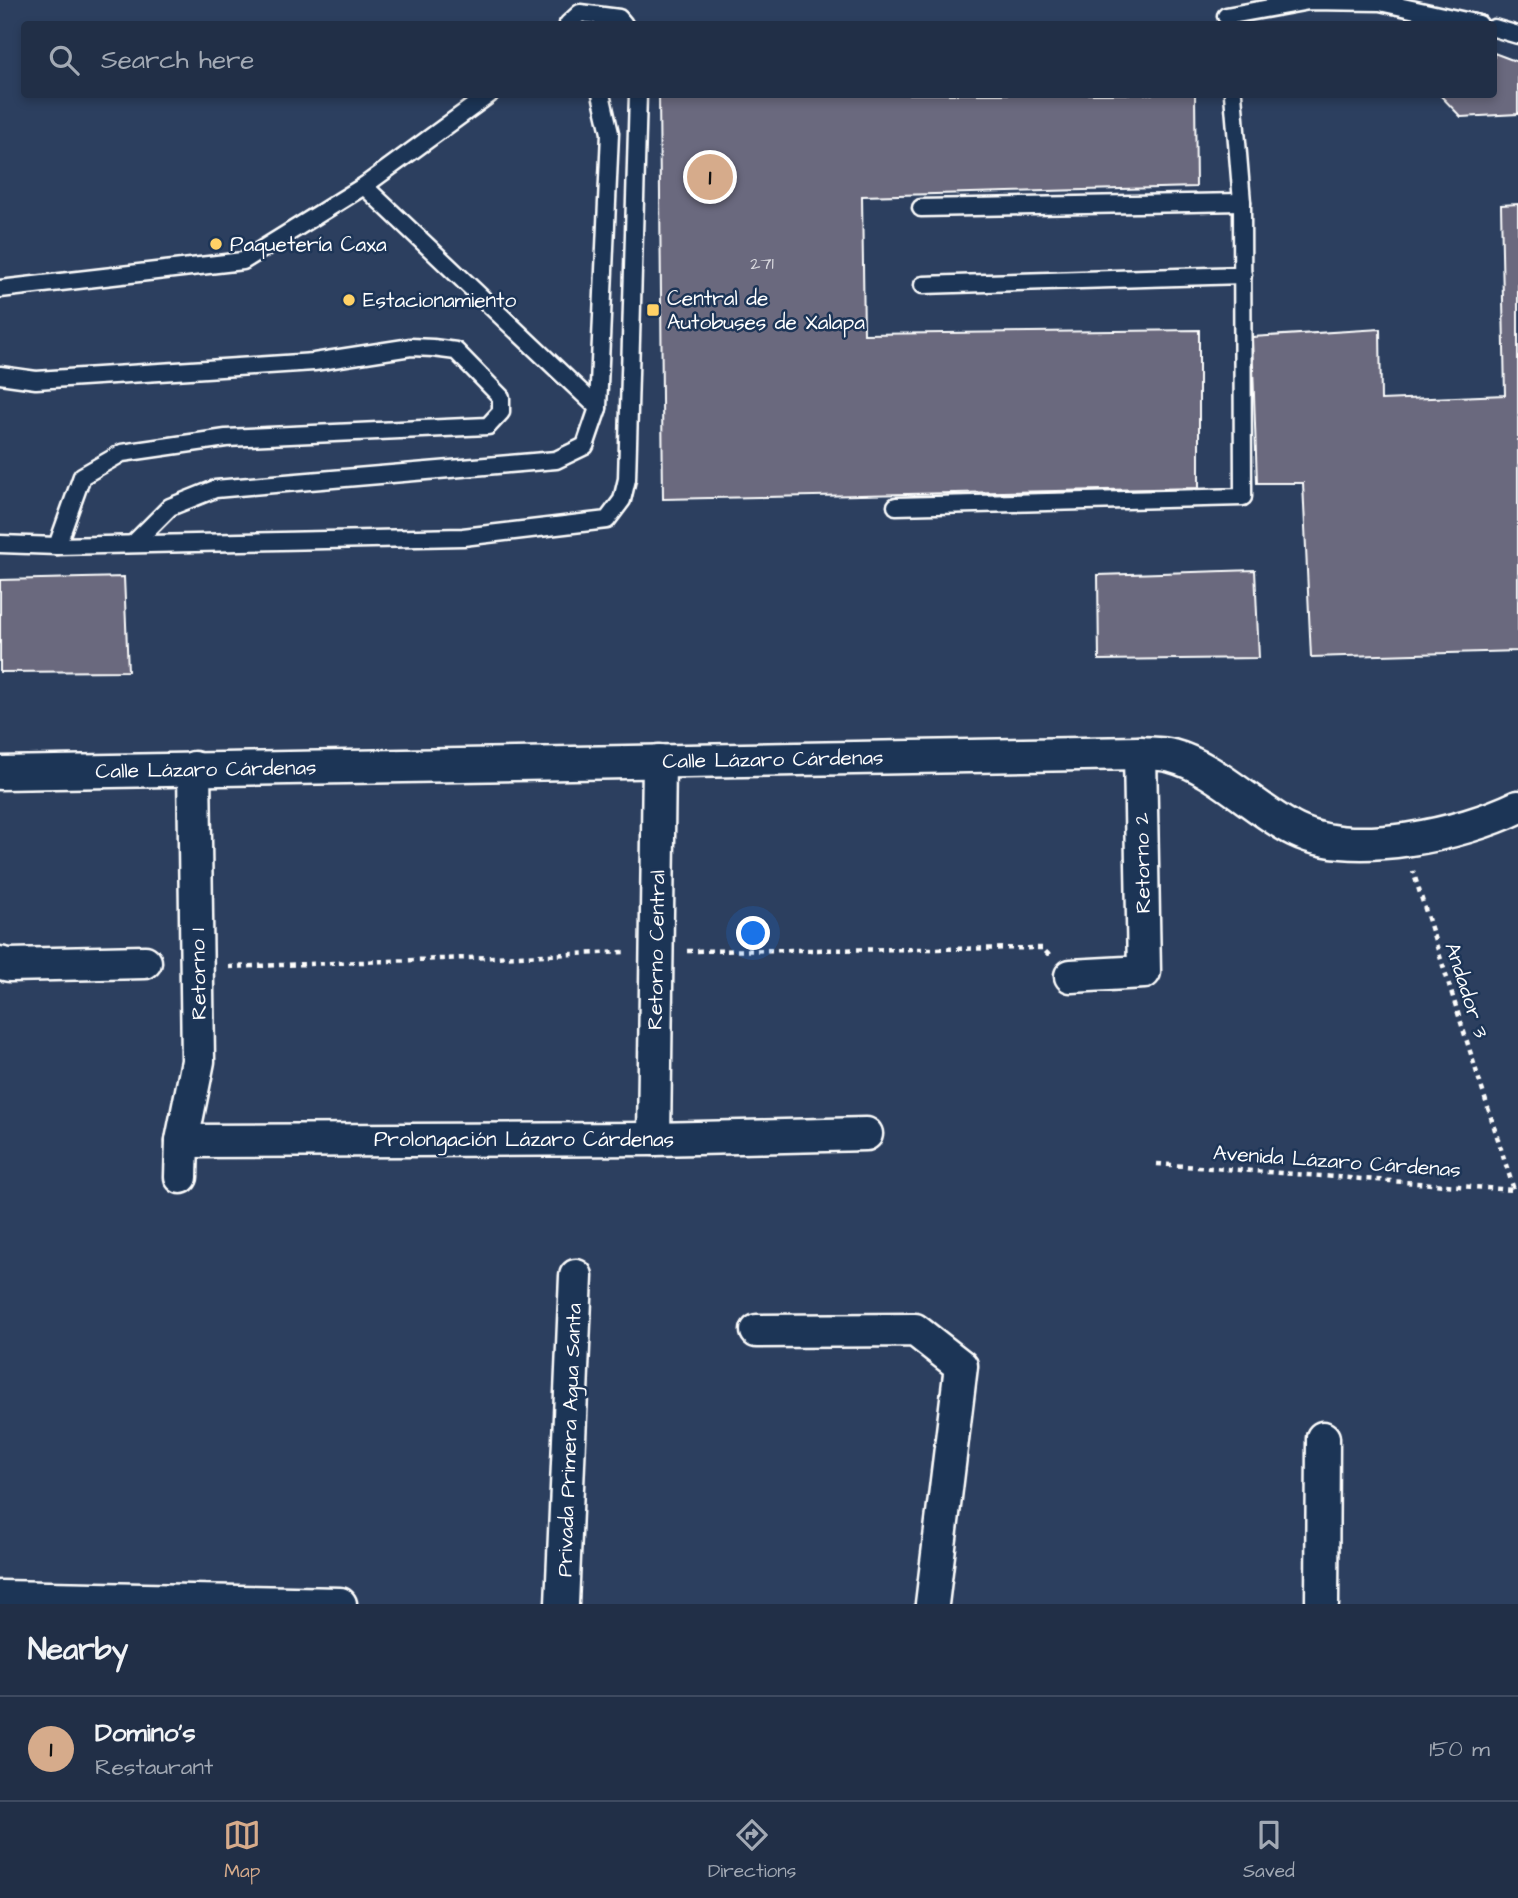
<!DOCTYPE html>
<html lang="en">
<head>
<meta charset="utf-8">
<style>
  body { margin:0; font-family:"Architects Daughter",sans-serif; background:#2d3b52; color:#f1f3f6 }
  .you { position:absolute; left:754px; top:934px; width:24px; height:24px; margin:-18px; border:5px solid #fff; border-radius:50%; background:#1a73e8; box-shadow:0 0 0 10px #1a73e833 }
  .badge { display:grid; place-items:center; width:46px; height:46px; border-radius:50%; background:#d6ab8b; color:#111; font-size:23px; font-weight:700 }
  .pin { position:absolute; translate:-50% -50%; border:4px solid #fff; box-shadow:0 2px 7px #0006 }
  .list { margin:0; padding:0; list-style:none }
  h2 { display:flex; justify-content:space-between; align-items:center; height:91px; margin:0; padding:0 28px; font-size:30px }
  h2 small { font-size:23px; font-weight:400; color:#a2a9b4 }
  .list li { display:grid; grid-template-columns:46px 1fr auto; gap:21px; align-items:center; box-sizing:border-box; height:105px; padding:0 28px; border-top:2px solid #3e4a60 }
  .list b { display:block; font-size:26px; white-space:nowrap }
  .list p { margin:0; font-size:23px; white-space:nowrap; color:#a2a9b4 }
  .list em { font-size:23px; font-style:normal; color:#a2a9b4 }
  .icon { flex:none; width:38px; height:38px; fill:none; stroke:currentColor; stroke-width:2; stroke-linecap:round; stroke-linejoin:round }
  .map { position:relative; flex:none; width:1518px; height:1604px; overflow:hidden }
  .search { position:absolute; background:#212f47; box-shadow:0 4px 10px #0003; left:21px; right:21px; top:21px; height:77px; display:flex; align-items:center; gap:18px; box-sizing:border-box; padding:0 24px; border-radius:7px; color:#a2a9b4; font-size:26px }
  .sheet { height:196px; background:#212f47 }
  nav { display:flex; justify-content:space-around; align-items:center; box-sizing:border-box; height:98px; border-top:2px solid #3e4a60; background:#212f47; font-size:19px; color:#a2a9b4 }
  nav a { display:grid; justify-items:center; gap:4px }
  nav .on { color:#d6ab8b }
  .map>svg:first-child { display:block }
  .building { fill:#6a697e; stroke:#fff; stroke-width:2 }
  .lines { fill:none; stroke-linecap:round; stroke-linejoin:round }
  .lane-casing { stroke:#fff; stroke-width:21 }
  .street-casing { stroke:#fff; stroke-width:37 }
  .path { stroke:#fff; stroke-width:4.5; stroke-dasharray:5 5; stroke-linecap:butt }
  .lane { stroke:#1d3557; stroke-width:16 }
  .street { stroke:#1d3557; stroke-width:32 }
  .poi-dot { fill:#ffd166; stroke:#1d3557; stroke-width:2.5 }
  .labels { text-anchor:middle; stroke-width:5; stroke-linejoin:round; paint-order:stroke }
  .number-label { font-size:18px; fill:#dadadf }
  .poi-label { font-size:21px; fill:#fff; stroke:#1d3557; text-anchor:start }
  .street-label { font-size:21px; fill:#fff; stroke:#1d3557 }
</style>
</head>
<body>
<div class="map">
<svg width="1518" height="1604" viewBox="0 0 1518 1604">
  <rect width="100%" height="100%" fill="#2c3f5f"/>
  <filter id="ink" filterUnits="userSpaceOnUse"><feTurbulence type="fractalNoise" baseFrequency=".0143" numOctaves="2"/><feDisplacementMap in="SourceGraphic" scale="14" xChannelSelector="R" yChannelSelector="G"/><feConvolveMatrix kernelMatrix="1 2 1 2 8 2 1 2 1" color-interpolation-filters="sRGB"/></filter>
  <g filter="url(#ink)">
    <!-- building -->
    <g class="building">
      <polygon points="1494,53 1518,62 1518,114 1461,117 1439,94 1494,94"/>
      <polygon points="659,94 1195,94 1196,187 862,196 864,334 1199,330 1199,488 663,499"/>
      <polygon points="1518,204 1518,651 1311,657 1303,483 1257,483 1252,337 1380,329 1381,400 1505,395 1501,205"/>
      <polygon points="1255,570 1259,658 1099,660 1098,575"/>
      <polygon points="124,577 128,671 0,672 0,580"/>
    </g>
    <g class="lines">
      <defs>
        <g id="lane">
          <polyline points="1226,16 1309,1 1380,2 1479,24"/>
          <polyline points="568,24 580,13 619,18 624,24"/>
          <polyline points="1494,28 1518,35"/>
          <polyline points="364,186 598,408"/>
          <polyline points="921,208 1242,202"/>
          <polyline points="923,285 1243,275"/>
          <polyline points="0,289 243,261 364,186 490,94"/>
          <polyline points="0,375 36,380 314,362 411,347 433,348 456,351 501,397 501,412 488,426 226,438 122,453 82,476 57,546"/>
          <polyline points="896,506 1243,497 1242,202 1233,94"/>
          <polyline points="134,543 170,507 215,489 556,460 585,446 598,408 610,133 601,94"/>
          <polyline points="0,544 57,546 463,537 607,520 622,500 627,479 638,94"/>
        </g>
        <g id="street">
          <path d="M0,773L1140,753C1150,754 1162,753 1172,756C1215,767 1255,810 1295,830C1354,859 1462,834 1518,807"/>
          <polyline points="0,963 9,965 145,962"/>
          <polyline points="1071,976 1144,972 1140,753"/>
          <polyline points="654,1139 659,761"/>
          <polyline points="182,1141 654,1139 866,1134"/>
          <polyline points="181,1177 182,1141 198,1061 194,768"/>
          <polyline points="757,1331 915,1330 961,1366 932,1604"/>
          <polyline points="0,1597 340,1604"/>
          <polyline points="562,1604 576,1276"/>
          <polyline points="1322,1604 1323,1438"/>
        </g>
      </defs>
      <!-- lane casing -->
      <use href="#lane" class="lane-casing"/>
      <!-- street casing -->
      <use href="#street" class="street-casing"/>
      <!-- path -->
      <g class="path">
        <polyline points="687,951 1042,948 1050,956"/>
        <polyline points="229,967 626,952"/>
        <polyline points="1157,1164 1514,1190 1413,871"/>
      </g>
      <!-- lane -->
      <use href="#lane" class="lane"/>
      <!-- street -->
      <use href="#street" class="street"/>
    </g>
  </g>
  <!-- markers -->
  <g class="poi-dot">
    <circle cx="216" cy="244" r="7"/>
    <circle cx="349" cy="300" r="7"/>
    <rect x="646" y="303" width="14" height="14" rx="3.5"/>
  </g>
  <g class="labels">
    <!-- number labels -->
    <g class="number-label">
      <text x="762" y="269">271</text>
    </g>
    <!-- poi labels -->
    <g class="poi-label">
      <text x="230" y="251">Paquetería Caxa</text>
      <text x="667" y="305">Central de<tspan x="667" dy="24">Autobuses de Xalapa</tspan></text>
      <text x="363" y="307">Estacionamiento</text>
    </g>
    <!-- street labels -->
    <g class="street-label">
      <text transform="translate(773 759) rotate(-1)" y="7">Calle Lázaro Cárdenas</text>
      <text transform="translate(206 769) rotate(-1)" y="7">Calle Lázaro Cárdenas</text>
      <text transform="translate(1142 863) rotate(-91)" y="7">Retorno 2</text>
      <text transform="translate(656 950) rotate(-89)" y="7">Retorno Central</text>
      <text transform="translate(198 974) rotate(-91)" y="7">Retorno 1</text>
      <text transform="translate(1467 990) rotate(72)" y="7">Andador 3</text>
      <text x="524" y="1146">Prolongación Lázaro Cárdenas</text>
      <text transform="translate(1337 1161) rotate(4)" y="7">Avenida Lázaro Cárdenas</text>
      <text transform="translate(569 1440) rotate(-88)" y="7">Privada Primera Agua Santa</text>
    </g>
  </g>
</svg>
<div class="you"></div>
<div class="pin badge" style="left:710px;top:177px">1</div>
<div class="search"><svg class="icon" aria-label="search" viewBox="0 0 24 24"><circle cx="10" cy="10" r="6"/><path d="M15 15l6 6"/></svg>Search here</div>
</div>
<section class="sheet">
<h2>Nearby<small></small></h2>
<ul class="list">
<li><span class="badge">1</span><div><b>Domino's</b><p>Restaurant</p></div><em>150 m</em></li>
</ul>
</section>
<nav>
<a class="on"><svg class="icon" aria-label="map" viewBox="0 0 24 24"><path d="M3 6l6-2 6 2 6-2v14l-6 2-6-2-6 2zM9 4v14M15 6v14"/></svg>Map</a>
<a><svg class="icon" aria-label="directions" viewBox="0 0 24 24"><path d="M12 3l9 9-9 9-9-9zM9 14v-3h6M13 9l2 2-2 2"/></svg>Directions</a>
<a><svg class="icon" aria-label="saved" viewBox="0 0 24 24"><path d="M7 4h10v16l-5-4-5 4z"/></svg>Saved</a>
</nav>
</body>
</html>
